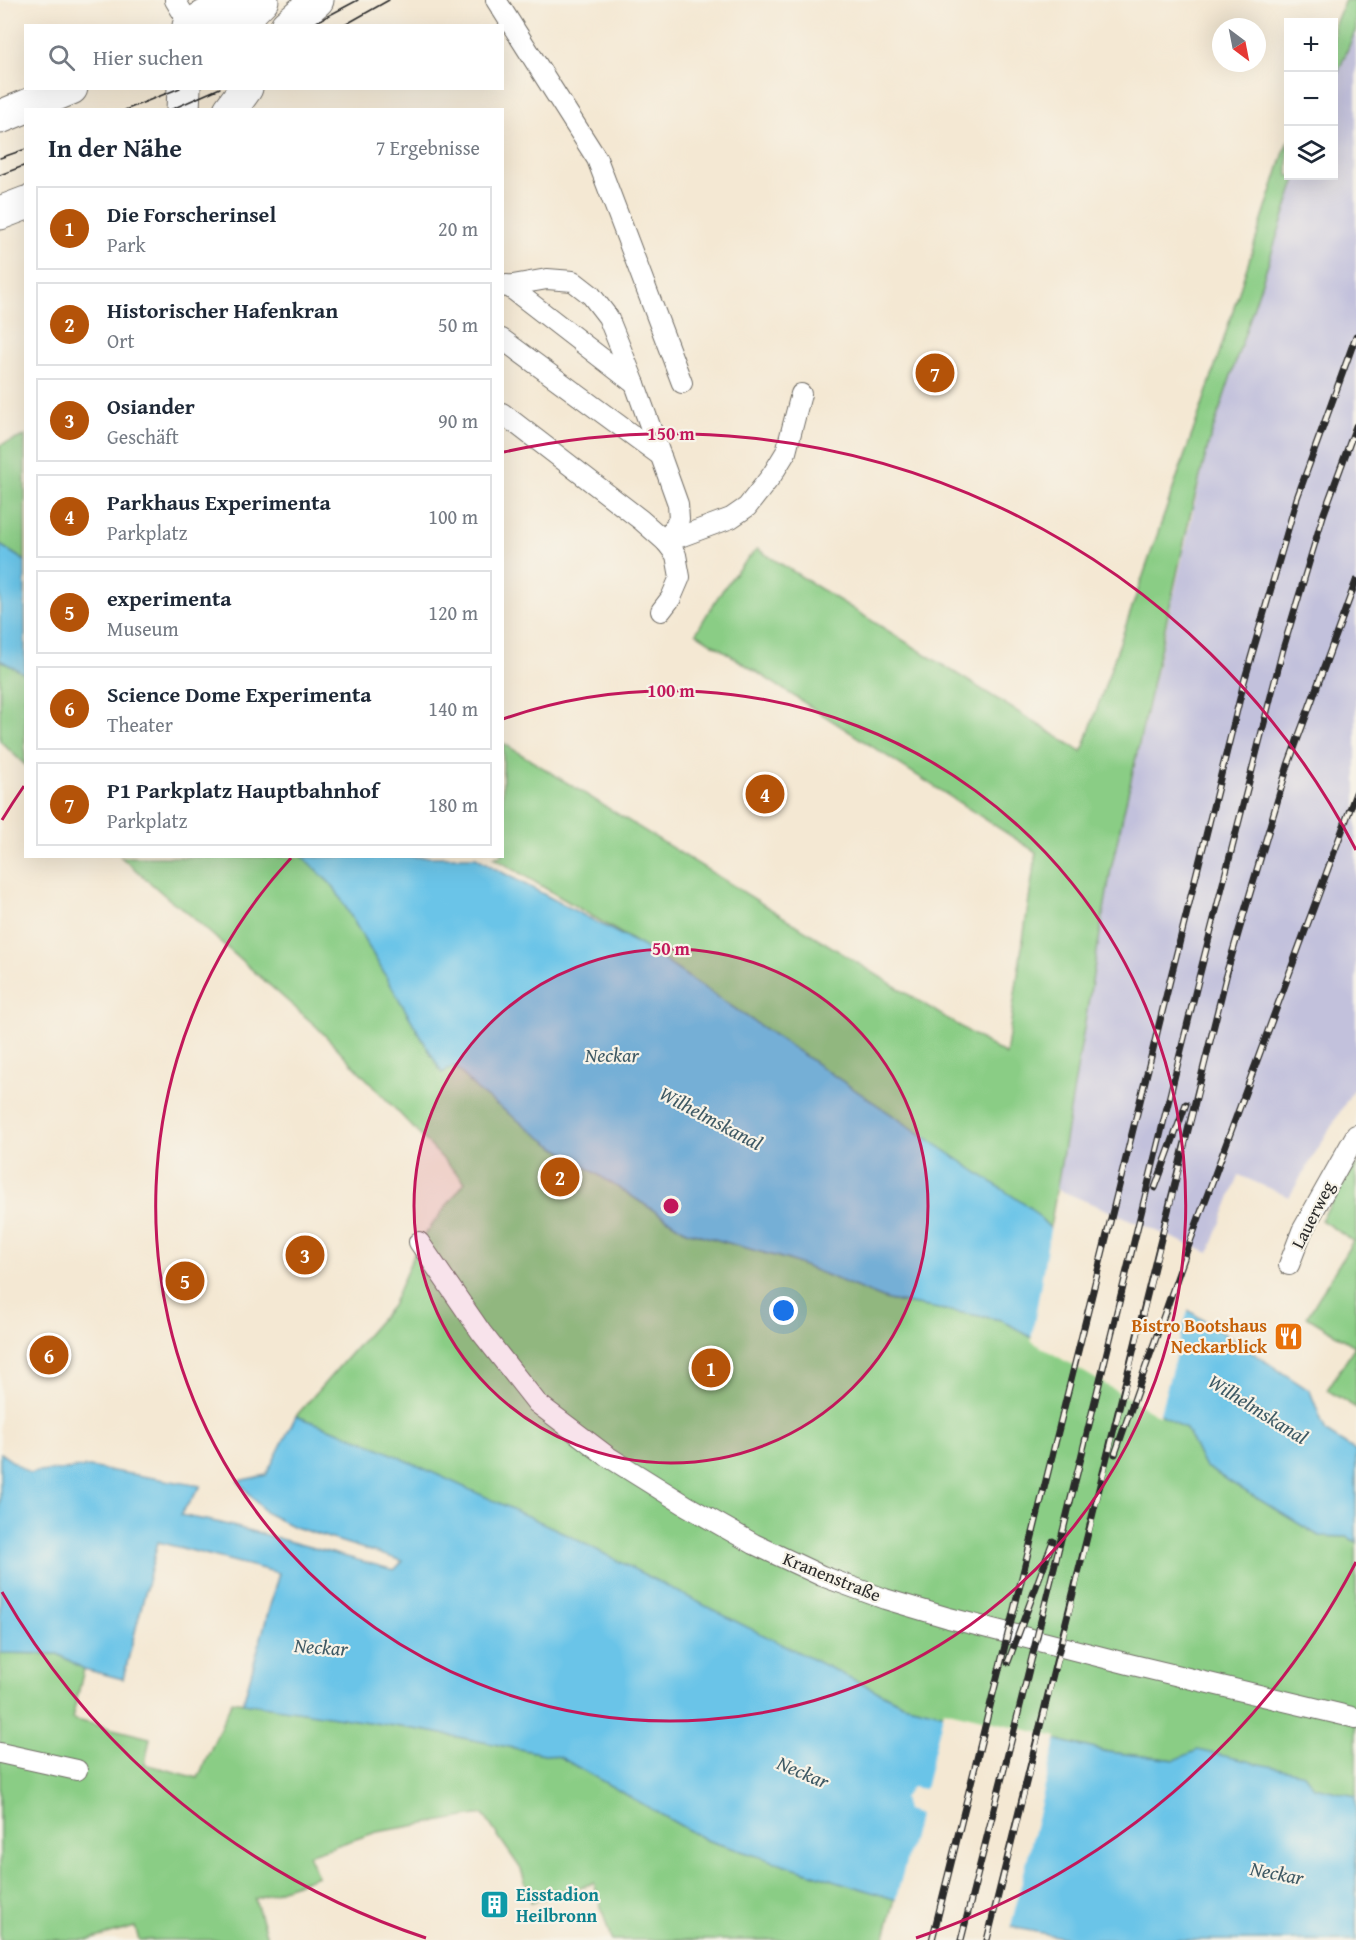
<!DOCTYPE html>
<html lang="de">
<head>
<meta charset="utf-8">
<style>
  body { margin:0; font-family:"Gentium Book Plus",serif; background:#f2f2f3; color:#1f2937 }
  .controls { position:absolute; right:18px; top:18px; display:grid; overflow:hidden; border-radius:0px; box-shadow:0 6px 24px #0002 }
  .controls button { width:54px; height:54px; display:grid; place-items:center; padding:0; border:0; border-bottom:2px solid #e0e1e3; background:#fff; color:#1f2937; font:30px sans-serif }
  .compass { position:absolute; left:1212px; top:18px; width:54px; height:54px; border-radius:50%; background:#fff; box-shadow:0 6px 24px #0002; rotate:148deg }
  .you { position:absolute; left:784px; top:1311px; width:21px; height:21px; margin:-15px; border:4px solid #fff; border-radius:50%; background:#1a73e8; box-shadow:0 0 0 9px #1a73e833 }
  .badge { display:grid; place-items:center; width:39px; height:39px; border-radius:50%; background:#b45309; color:#fff; font-size:20px; font-weight:700 }
  .pin { position:absolute; translate:-50% -50%; border:3px solid #fff; box-shadow:0 2px 6px #0006 }
  .list { margin:0; padding:0; list-style:none }
  h2 { display:flex; justify-content:space-between; align-items:center; height:78px; margin:0; padding:0 24px; font-size:26px }
  h2 small { font-size:20px; font-weight:400; color:#747a83 }
  .list li { display:grid; grid-template-columns:39px 1fr auto; gap:18px; align-items:center; box-sizing:border-box; height:84px; margin:0 12px 12px; padding:0 12px; border:2px solid #e0e1e3; border-radius:0px }
  .list b { display:block; font-size:22px; white-space:nowrap }
  .list p { margin:0; font-size:20px; white-space:nowrap; color:#747a83 }
  .list em { font-size:20px; font-style:normal; color:#747a83 }
  .icon { flex:none; width:33px; height:33px; fill:none; stroke:currentColor; stroke-width:2; stroke-linecap:round; stroke-linejoin:round }
  .map { position:relative; flex:none; width:1356px; height:1940px; overflow:hidden }
  .search { position:absolute; background:#fff; box-shadow:0 6px 24px #0002; left:24px; top:24px; width:480px; height:66px; display:flex; align-items:center; gap:15px; box-sizing:border-box; padding:0 21px; border-radius:0px; color:#747a83; font-size:22px }
  .panel { position:absolute; background:#fff; box-shadow:0 6px 24px #0002; left:24px; top:108px; width:480px; height:750px; border-radius:0px }
  .map>svg:first-child { display:block }
  .industrial { fill:#c2c1dc }
  .green { fill:#8acd85; stroke:#5a7c58; stroke-width:1.5 }
  .water { fill:#6ac4e8; stroke:#4a788a; stroke-width:1.5 }
  .pier { fill:#f4e8d3 }
  .lines { fill:none; stroke-linecap:round; stroke-linejoin:round }
  .lane-casing { stroke:#716d66; stroke-width:22 }
  .secondary-casing { stroke:#716d66; stroke-width:35 }
  .lane { stroke:#fff; stroke-width:20 }
  .secondary { stroke:#fff; stroke-width:33 }
  .tram { stroke:#2b2b2b; stroke-width:1.5 }
  .rail-casing { stroke:#2b2b2b; stroke-width:7 }
  .rail { stroke:#f7f3e8; stroke-width:4.5; stroke-dasharray:14; stroke-linecap:butt }
  .ring { fill:none; stroke:#c2185b; stroke-width:3 }
  .labels { text-anchor:middle; stroke-width:4.5; stroke-linejoin:round; paint-order:stroke }
  .street-label { font-size:18px; fill:#2b2b2b; stroke:#f7f3e8 }
  .food-label { font-size:18px; font-weight:bold; fill:#c56008; stroke:#f7f3e8; text-anchor:end }
  .culture-label { font-size:18px; font-weight:bold; fill:#0d838f; stroke:#f7f3e8; text-anchor:start }
  .water-label { font-size:20px; font-style:italic; fill:#3e5964; stroke:#f7f3e8 }
  .centre { fill:#c2185b; stroke:#f7f3e8; stroke-width:3 }
  .ring-label { font-size:18px; text-anchor:middle; font-weight:bold; fill:#c2185b; stroke:#f7f3e8; stroke-width:4.5; stroke-linejoin:round; paint-order:stroke }
</style>
</head>
<body>
<div class="map">
<svg width="1356" height="1940" viewBox="0 0 1356 1940">
  <rect width="100%" height="100%" fill="#f7f3e8"/>
  <filter id="ink" filterUnits="userSpaceOnUse"><feTurbulence type="fractalNoise" baseFrequency=".0167" numOctaves="2"/><feDisplacementMap in="SourceGraphic" scale="12" xChannelSelector="R" yChannelSelector="G"/><feConvolveMatrix kernelMatrix="1 2 1 2 8 2 1 2 1" color-interpolation-filters="sRGB"/></filter>
  <filter id="wash" filterUnits="userSpaceOnUse"><feTurbulence type="fractalNoise" baseFrequency=".008" numOctaves="4" result="noise"/><feDisplacementMap in="SourceGraphic" scale="24" xChannelSelector="R" yChannelSelector="G"/><feGaussianBlur stdDeviation="1.35" result="paint"/><feColorMatrix in="noise" values="0 0 0 0 0 0 0 0 0 0 0 0 0 0 0 0 0 1.4 0 .05"/><feComposite in="paint" operator="in"/></filter>
  <g filter="url(#wash)">
    <rect width="100%" height="100%" fill="#f4e8d3"/>
    <!-- industrial -->
    <polygon class="industrial" points="1356,29 1356,1085 1289,1197 1239,1175 1209,1253 1057,1189 1111,869 1209,442 1297,176 1334,176 1334,82"/>
    <!-- green -->
    <g class="green">
      <polygon points="1345,0 1356,0 1356,29 1334,82 1334,26"/>
      <path d="M1288,140V176H1297L1209,442L1190,516L1111,869L1050,1228L1030,1208L642,946L493,857L502,856L503,743L1006,1055L1036,852L696,633C715,600 730,576 757,549L1082,752L1207,391Z"/>
      <polygon points="25,436 25,561 0,545 0,445"/>
      <polygon points="0,660 25,674 25,765 0,741"/>
      <polygon points="121,857 303,857 334,887 442,1073 454,1066 477,1090 550,1144 686,1231 789,1260 888,1300 1002,1320 1186,1429 1204,1466 1319,1536 1348,1537 1356,1542 1356,1796 1176,1760 1108,1752 903,1704 364,1441 296,1416 392,1306 419,1242 465,1182 317,1027 182,908 170,900"/>
      <polygon points="1356,1163 1356,1408 1327,1390 1355,1346 1307,1317 1353,1241 1321,1220"/>
      <polygon points="0,1653 58,1654 84,1669 72,1719 150,1738 145,1764 198,1778 232,1701 427,1731 560,1757 706,1840 895,1899 884,1940 611,1940 594,1883 531,1902 521,1869 483,1814 377,1832 308,1855 318,1876 255,1899 268,1940 139,1940 135,1927 89,1940 0,1940"/>
    </g>
    <!-- water -->
    <g class="water">
      <polygon points="0,545 25,561 25,674 0,660"/>
      <polygon points="303,857 476,857 494,868 642,946 1030,1208 1050,1228 1188,1310 1310,1391 1326,1432 1356,1451 1356,1542 1348,1537 1319,1536 1204,1466 1186,1429 1002,1320 888,1300 789,1260 686,1231 550,1144 477,1090 455,1066 442,1073 334,887"/>
      <polygon points="296,1416 364,1441 560,1531 733,1620 903,1704 1108,1752 1175,1760 1198,1750 1304,1774 1314,1787 1356,1796 1356,1940 1076,1940 932,1911 706,1840 560,1757 427,1731 243,1703 279,1573 158,1542 123,1679 84,1669 58,1654 0,1653 0,1453 29,1473 89,1467 201,1486 180,1515 221,1523 394,1570 403,1561 294,1527 266,1513 238,1481 266,1475"/>
    </g>
    <!-- pier -->
    <g class="pier">
      <polygon points="1051,1224 1189,1307 1159,1416 1031,1341"/>
      <polygon points="944,1710 1057,1737 1010,1930 931,1914 895,1902 919,1814 906,1810 903,1798 912,1787 925,1789"/>
    </g>
  </g>
  <g filter="url(#ink)">
    <g class="lines">
      <defs>
        <g id="lane">
          <polyline points="175,0 190,25"/>
          <polyline points="496,0 597,159 682,383"/>
          <polyline points="507,285 635,384"/>
          <polyline points="502,287 547,279 573,281 591,295 608,317 635,384 678,504 679,519 666,542"/>
          <polyline points="502,339 661,456"/>
          <polyline points="502,413 641,520 666,542 676,555 680,577 671,598 661,611"/>
          <polyline points="666,542 731,518 747,507 772,475 786,452 801,394"/>
          <polyline points="419,1242 481,1332 537,1403 607,1456 687,1506 754,1544 822,1576 885,1599 949,1618 1129,1664 1356,1718"/>
          <polyline points="1289,1265 1302,1231 1356,1135"/>
          <polyline points="0,1753 77,1770"/>
        </g>
        <g id="secondary">
          <polyline points="189,26 234,0"/>
          <polyline points="236,26 262,0"/>
          <polyline points="287,26 317,0"/>
          <polyline points="183,110 184,88"/>
          <polyline points="230,110 246,88"/>
          <polyline points="0,117 71,88"/>
          <polyline points="0,213 26,203"/>
        </g>
      </defs>
      <!-- lane casing -->
      <use href="#lane" class="lane-casing"/>
      <!-- secondary casing -->
      <use href="#secondary" class="secondary-casing"/>
      <!-- lane -->
      <use href="#lane" class="lane"/>
      <!-- secondary -->
      <use href="#secondary" class="secondary"/>
      <!-- tram -->
      <g class="tram">
        <polyline points="309,26 358,0"/>
        <polyline points="343,26 389,0"/>
        <polyline points="125,110 180,88"/>
        <polyline points="170,110 220,88"/>
        <polyline points="0,158 26,149"/>
        <polyline points="0,175 26,165"/>
      </g>
      <defs>
        <g id="rail">
          <polyline points="1225,978 1288,765 1356,581"/>
          <polyline points="1155,1188 1186,1104"/>
          <polyline points="1115,1454 1187,1250 1356,793"/>
          <polyline points="1008,1662 1053,1541"/>
          <polyline points="932,1940 1244,682 1297,498 1356,336"/>
          <polyline points="961,1940 1020,1706 1199,977 1283,649 1323,516 1356,426"/>
          <path d="M987,1940C1069,1617 1148,1293 1228,969"/>
        </g>
      </defs>
      <!-- rail casing -->
      <use href="#rail" class="rail-casing"/>
      <!-- rail -->
      <use href="#rail" class="rail"/>
    </g>
  </g>
  <!-- distance rings -->
  <circle cx="671" cy="1206" r="257" fill="#c2185b" fill-opacity=".12"/>
  <g class="ring">
    <circle cx="671" cy="1206" r="257"/>
    <path d="M503 719A515 515 0 1 1 291 858"/>
    <path d="M1356 1562A772 772 0 0 1 916 1938M426 1938A772 772 0 0 1 2 1592M2 820A772 772 0 0 1 24 786M504 452A772 772 0 0 1 1356 850"/>
  </g>
  <!-- icons -->
  <defs>
    <symbol id="restaurant-square" viewBox="-11 -11 22 22"><rect x="-9" y="-9" width="18" height="18" rx="4" fill="#e8710a" stroke="#f7f3e8"/><path d="M-5-6h1v4h1v-4h1v4h1v-4h1v5L-1.5 .5V6h-2V.5L-5-1ZM5-6V6H3V1.5H1.5Q1.5-4 5-6Z" fill="#fff"/></symbol>
    <symbol id="building-square" viewBox="-11 -11 22 22"><rect x="-9" y="-9" width="18" height="18" rx="4" fill="#0f9aa8" stroke="#f7f3e8"/><path d="M-4-6H4V6H1V3H-1V6H-4ZM-2.5-4.3h1.7v1.8h-1.7ZM.8-4.3h1.7v1.8H.8ZM-2.5-1h1.7V.8h-1.7ZM.8-1h1.7V.8H.8Z" fill="#fff"/></symbol>
  </defs>
  <g fill-rule="evenodd">
    <use href="#restaurant-square" x="1272" y="1320" width="33" height="33"/>
    <use href="#building-square" x="478" y="1888" width="33" height="33"/>
  </g>
  <g class="labels">
    <!-- street labels -->
    <g class="street-label">
      <text transform="translate(1313 1215) rotate(-63)" y="6">Lauerweg</text>
      <text transform="translate(832 1577) rotate(22)" y="6">Kranenstraße</text>
    </g>
    <!-- food labels -->
    <g class="food-label">
      <text x="1267" y="1332">Bistro Bootshaus<tspan x="1267" dy="21">Neckarblick</tspan></text>
    </g>
    <!-- culture labels -->
    <g class="culture-label">
      <text x="516" y="1901">Eisstadion<tspan x="516" dy="21">Heilbronn</tspan></text>
    </g>
    <!-- water labels -->
    <g class="water-label">
      <text x="612" y="1062">Neckar</text>
      <text transform="translate(711 1118) rotate(28)" y="7">Wilhelmskanal</text>
      <text transform="translate(1258 1409) rotate(32)" y="7">Wilhelmskanal</text>
      <text transform="translate(321 1647) rotate(4)" y="7">Neckar</text>
      <text transform="translate(803 1772) rotate(23)" y="7">Neckar</text>
      <text transform="translate(1277 1873) rotate(11)" y="7">Neckar</text>
    </g>
  </g>
  <circle cx="671" cy="1206" r="9" class="centre"/>
  <g class="ring-label">
    <text x="671" y="440">150 m</text>
    <text x="671" y="697">100 m</text>
    <text x="671" y="955">50 m</text>
  </g>
</svg>
<div class="controls">
<button>+</button>
<button>−</button>
<button><svg class="icon" aria-label="layers" viewBox="0 0 24 24"><path d="M12 4l9 5-9 5-9-5zM3 14l9 5 9-5"/></svg></button>
</div>
<svg class="compass" viewBox="-18 -18 36 36"><path d="M0-13l5 13h-10z" fill="#e53935"/><path d="M0 13l5-13h-10z" fill="#747a83"/></svg>
<div class="you"></div>
<div class="pin badge" style="left:711px;top:1368px">1</div>
<div class="pin badge" style="left:560px;top:1177px">2</div>
<div class="pin badge" style="left:305px;top:1255px">3</div>
<div class="pin badge" style="left:765px;top:794px">4</div>
<div class="pin badge" style="left:185px;top:1281px">5</div>
<div class="pin badge" style="left:49px;top:1355px">6</div>
<div class="pin badge" style="left:935px;top:373px">7</div>
<div class="search"><svg class="icon" aria-label="search" viewBox="0 0 24 24"><circle cx="10" cy="10" r="6"/><path d="M15 15l6 6"/></svg>Hier suchen</div>
<section class="panel">
<h2>In der Nähe<small>7 Ergebnisse</small></h2>
<ul class="list">
<li><span class="badge">1</span><div><b>Die Forscherinsel</b><p>Park</p></div><em>20 m</em></li>
<li><span class="badge">2</span><div><b>Historischer Hafenkran</b><p>Ort</p></div><em>50 m</em></li>
<li><span class="badge">3</span><div><b>Osiander</b><p>Geschäft</p></div><em>90 m</em></li>
<li><span class="badge">4</span><div><b>Parkhaus Experimenta</b><p>Parkplatz</p></div><em>100 m</em></li>
<li><span class="badge">5</span><div><b>experimenta</b><p>Museum</p></div><em>120 m</em></li>
<li><span class="badge">6</span><div><b>Science Dome Experimenta</b><p>Theater</p></div><em>140 m</em></li>
<li><span class="badge">7</span><div><b>P1 Parkplatz Hauptbahnhof</b><p>Parkplatz</p></div><em>180 m</em></li>
</ul>
</section>
</div>
</body>
</html>
